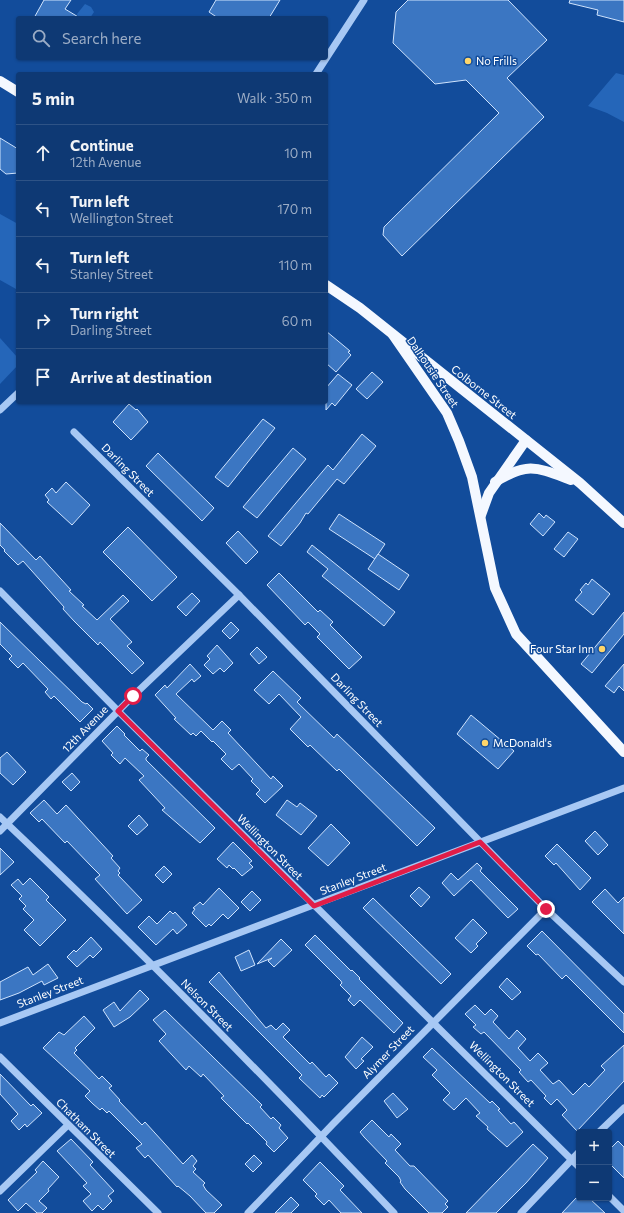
<!DOCTYPE html>
<html lang="en">
<head>
<meta charset="utf-8">
<style>
  body { margin:0; font-family:Commissioner,sans-serif; background:#1c447c; color:#f1f3f6 }
  .controls { position:absolute; right:12px; bottom:12px; display:grid; overflow:hidden; border-radius:4px; box-shadow:0 1px 3px #0004 }
  .controls button { width:36px; height:36px; display:grid; place-items:center; padding:0; border:0; border-bottom:1px solid #2e5386; background:#0e3974; color:#f1f3f6; font:20px sans-serif }
  .stop { position:absolute; width:12px; height:12px; margin:-9px; border:3px solid #e11d48; border-radius:50%; background:#fff }
  .stop.end { background:#e11d48; border-color:#fff; box-shadow:0 1px 4px #0008 }
  .list { margin:0; padding:0; list-style:none }
  h2 { display:flex; justify-content:space-between; align-items:center; height:52px; margin:0; padding:0 16px; font-size:17px }
  h2 small { font-size:13px; font-weight:400; color:#9bacc5 }
  .list li { display:grid; grid-template-columns:26px 1fr auto; gap:12px; align-items:center; box-sizing:border-box; height:56px; padding:0 16px; border-top:1px solid #2e5386 }
  .list b { display:block; font-size:15px; white-space:nowrap }
  .list p { margin:0; font-size:13px; white-space:nowrap; color:#9bacc5 }
  .list em { font-size:13px; font-style:normal; color:#9bacc5 }
  .icon { flex:none; width:22px; height:22px; fill:none; stroke:currentColor; stroke-width:2; stroke-linecap:round; stroke-linejoin:round }
  .map { position:relative; flex:none; width:624px; height:1213px; overflow:hidden }
  .search { position:absolute; background:#0e3974; box-shadow:0 1px 3px #0004; left:16px; top:16px; width:312px; height:44px; display:flex; align-items:center; gap:10px; box-sizing:border-box; padding:0 14px; border-radius:4px; color:#9bacc5; font-size:15px }
  .panel { position:absolute; background:#0e3974; box-shadow:0 1px 3px #0004; left:16px; top:72px; width:312px; height:332px; border-radius:4px }
  .map>svg:first-child { display:block }
  .green { fill:#2566b9 }
  .building { fill:#3b76c2; stroke:#cfe3fd }
  .lines { fill:none; stroke-linecap:round; stroke-linejoin:round }
  .minor { stroke:#a7c8f4; stroke-width:7 }
  .major { stroke:#f4f8ff; stroke-width:10 }
  .route { stroke:#e11d48; stroke-width:5 }
  .poi-dot { fill:#ffd66a; stroke:#124c9b; stroke-width:1.5 }
  .labels { text-anchor:middle; stroke-width:3; stroke-linejoin:round; paint-order:stroke }
  .poi-label { font-size:11px; fill:#fff; stroke:#124c9b; text-anchor:start }
  .street-label { font-size:11px; fill:#fff; stroke:#124c9b }
</style>
</head>
<body>
<div class="map">
<svg width="624" height="1213" viewBox="0 0 624 1213">
  <rect width="100%" height="100%" fill="#124c9b"/>
  <!-- green -->
  <g class="green">
    <polygon points="85,4 91,7 94,12 90,18 78,18 77,14"/>
    <polygon points="616,73 624,75 624,122 607,113 588,106"/>
    <polygon points="0,214 18,224 18,287 16,289 0,280"/>
    <polygon points="0,338 18,358 18,365 0,384"/>
  </g>
  <!-- building -->
  <g class="building">
    <polygon points="44,0 71,0 65,9 80,18 34,18"/>
    <polygon points="216,0 280,0 269,18 218,18 209,12"/>
    <polygon points="408,0 508,0 547,40 507,78 544,117 402,256 383,235 384,227 499,113 466,80 435,84 393,43 396,12"/>
    <polygon points="570,0 624,0 624,22 597,15 598,10 569,3"/>
    <polygon points="0,138 18,149 18,173 6,174 0,169"/>
    <polygon points="326,331 350,351 348,352 351,355 336,372 326,363"/>
    <polygon points="372,372 383,382 367,399 356,389"/>
    <polygon points="338,374 352,385 335,406 332,403 326,410 326,388"/>
    <polygon points="129,404 136,410 137,409 148,422 131,440 113,422"/>
    <polygon points="263,419 275,428 228,487 215,477"/>
    <polygon points="362,434 376,446 344,484 337,479 308,514 306,513 300,523 281,546 268,536 328,465 333,470"/>
    <polygon points="293,448 306,459 257,518 243,507"/>
    <polygon points="158,453 214,508 202,521 146,466"/>
    <polygon points="66,482 90,505 72,525 47,502 49,500 45,495 52,488 56,493"/>
    <polygon points="539,513 544,518 546,515 555,522 543,536 530,524"/>
    <polygon points="339,514 385,544 375,559 329,529"/>
    <polygon points="0,523 36,560 40,556 71,590 69,591 84,605 82,606 97,620 123,595 129,601 110,619 132,642 127,646 144,663 132,674 100,642 98,645 74,621 63,609 64,607 23,561 18,565 4,551 5,550 0,545"/>
    <polygon points="128,527 177,577 152,601 103,552"/>
    <polygon points="238,531 258,552 246,564 226,543"/>
    <polygon points="568,532 578,539 564,557 554,549"/>
    <polygon points="312,545 395,612 384,626 322,576 328,569 307,552"/>
    <polygon points="378,554 409,575 399,590 368,569"/>
    <polygon points="279,573 318,612 320,610 333,622 330,625 362,657 349,669 317,637 320,634 308,622 305,625 267,585"/>
    <polygon points="592,579 610,594 593,615 575,600 582,592 580,590 586,583 588,585"/>
    <polygon points="192,593 200,601 186,616 177,607"/>
    <polygon points="624,612 624,634 592,673 581,664"/>
    <polygon points="0,622 82,702 86,704 87,703 93,709 80,722 54,696 51,699 45,692 48,689 23,663 18,668 9,659 12,656 0,644"/>
    <polygon points="231,622 239,630 230,639 222,631"/>
    <polygon points="217,645 233,663 224,672 220,668 213,674 204,665 210,659 207,656"/>
    <polygon points="257,647 267,657 259,664 250,654"/>
    <polygon points="190,664 201,676 194,682 192,679 176,694 213,730 222,721 231,730 228,733 271,779 273,776 283,786 265,803 256,794 260,790 251,781 253,779 239,764 232,770 221,759 226,754 213,741 212,742 201,731 196,736 193,733 191,735 174,719 176,718 155,695 165,685 167,688"/>
    <polygon points="624,664 624,691 619,686 614,693 605,686"/>
    <polygon points="273,671 301,698 297,702 334,738 337,734 435,828 417,846 339,769 337,771 310,745 308,747 290,729 301,717 279,694 269,704 254,690"/>
    <polygon points="471,715 514,751 498,769 457,734"/>
    <polygon points="117,726 125,734 124,735 140,751 142,749 149,755 146,758 146,760 215,828 200,843 162,810 165,808 139,780 144,776 125,758 120,764 111,755 113,753 102,741"/>
    <polygon points="7,752 26,772 13,785 0,773 0,758"/>
    <polygon points="72,773 80,782 71,791 62,782"/>
    <polygon points="44,800 57,814 66,805 113,856 111,858 120,868 118,871 120,873 118,875 142,900 127,914 95,879 100,875 91,866 67,841 65,843 42,819 39,822 30,813"/>
    <polygon points="287,800 297,807 300,803 317,816 301,835 276,815"/>
    <polygon points="139,815 148,825 137,835 128,826"/>
    <polygon points="331,824 350,843 328,866 308,848"/>
    <polygon points="595,831 608,845 598,855 585,841"/>
    <polygon points="233,842 252,861 249,863 253,867 242,876 234,868 233,869 229,865 227,868 217,859"/>
    <polygon points="557,844 591,878 580,890 556,863 554,865 545,856"/>
    <polygon points="0,848 14,862 0,875"/>
    <polygon points="477,863 482,868 480,871 518,909 508,918 471,880 454,896 442,883 451,873 458,880"/>
    <polygon points="164,866 172,874 163,883 155,875"/>
    <polygon points="30,878 49,897 46,900 66,920 40,946 24,930 34,920 23,909 26,906 19,899 22,896 11,885 18,879 23,885"/>
    <polygon points="419,887 430,897 421,907 410,896"/>
    <polygon points="219,888 239,908 228,919 223,914 211,926 209,924 206,927 192,913 195,909 193,908 200,902 203,905"/>
    <polygon points="605,889 618,903 624,897 624,934 592,902"/>
    <polygon points="252,891 261,900 250,911 241,902"/>
    <polygon points="373,898 451,974 441,984 363,908"/>
    <polygon points="170,911 173,914 175,912 187,925 177,934 173,929 156,945 138,927 149,916 157,924"/>
    <polygon points="473,919 487,933 476,944 478,946 471,953 455,938"/>
    <polygon points="542,931 624,1014 624,1033 566,975 562,979 538,954 536,955 527,946"/>
    <polygon points="315,935 351,971 352,970 360,978 359,979 403,1023 394,1033 360,1000 354,1006 348,1000 351,996 340,985 342,983 341,981 305,945"/>
    <polygon points="91,937 102,949 93,958 90,955 77,967 67,957 74,950 76,952"/>
    <polygon points="281,939 292,950 274,967 268,961 272,958 257,964"/>
    <polygon points="249,950 255,965 241,971 235,957"/>
    <polygon points="48,964 58,978 44,985 42,981 19,993 0,1000 0,982 28,967 33,975"/>
    <polygon points="219,972 266,1028 271,1025 276,1030 283,1023 290,1030 283,1037 310,1064 312,1062 326,1077 329,1074 338,1083 324,1097 322,1095 320,1098 299,1078 302,1075 209,982"/>
    <polygon points="507,978 521,992 512,1000 499,987"/>
    <polygon points="140,990 149,999 130,1017 114,1027 103,1010 114,1002 120,1011"/>
    <polygon points="475,1005 485,1015 491,1009 498,1016 493,1022 509,1039 517,1030 526,1039 518,1048 530,1061 538,1053 548,1063 540,1070 553,1084 559,1080 573,1095 585,1083 589,1087 605,1070 601,1066 624,1045 624,1081 577,1131 562,1115 567,1110 557,1099 551,1105 544,1098 546,1096 531,1080 528,1082 519,1072 521,1070 484,1032 481,1034 473,1027 476,1025 465,1014"/>
    <polygon points="165,1010 262,1105 260,1107 271,1119 273,1117 281,1125 279,1128 288,1138 274,1152 266,1144 267,1142 248,1123 247,1124 221,1098 224,1096 203,1074 201,1077 189,1066 186,1070 159,1041 166,1034 153,1020"/>
    <polygon points="84,1016 95,1028 75,1048 77,1050 74,1053 99,1079 102,1076 112,1086 109,1088 120,1100 119,1101 142,1125 145,1122 183,1164 192,1155 197,1161 193,1166 196,1169 193,1172 205,1183 203,1185 206,1190 222,1205 214,1213 206,1213 190,1196 178,1186 177,1187 148,1155 145,1158 136,1148 142,1144 109,1111 107,1113 102,1108 100,1110 93,1104 85,1096 90,1091 43,1048 59,1032 64,1035"/>
    <polygon points="362,1037 373,1047 361,1059 364,1061 356,1069 345,1057"/>
    <polygon points="432,1048 490,1103 492,1101 500,1109 498,1110 511,1124 514,1122 523,1132 507,1147 487,1129 488,1127 476,1116 480,1113 466,1098 454,1110 443,1100 450,1093 432,1075 437,1070 423,1057"/>
    <polygon points="0,1074 31,1106 33,1104 42,1113 27,1127 25,1124 19,1130 11,1121 18,1114 0,1094"/>
    <polygon points="393,1093 408,1109 397,1118 384,1101"/>
    <polygon points="372,1120 389,1137 391,1134 401,1144 395,1150 410,1166 414,1166 448,1201 445,1204 448,1207 442,1213 429,1213 405,1189 400,1182 401,1181 399,1177 385,1163 387,1161 364,1137 360,1132"/>
    <polygon points="71,1139 93,1162 90,1165 114,1191 108,1196 112,1201 103,1210 98,1205 92,1211 83,1201 91,1194 83,1186 87,1183 57,1151"/>
    <polygon points="618,1141 624,1147 624,1178 609,1163 609,1150"/>
    <polygon points="533,1144 548,1158 526,1183 496,1213 466,1213"/>
    <polygon points="254,1155 262,1163 253,1172 245,1164"/>
    <polygon points="43,1161 59,1177 48,1189 49,1191 39,1201 47,1208 42,1213 37,1213 26,1203 18,1211 8,1200 37,1172 35,1170"/>
    <polygon points="320,1162 344,1186 340,1190 362,1213 341,1213 329,1200 324,1205 315,1196 317,1194 303,1180"/>
    <polygon points="291,1197 299,1205 291,1213 275,1213"/>
    <polygon points="576,1198 589,1198 605,1213 562,1213"/>
  </g>
  <g class="lines">
    <!-- minor -->
    <g class="minor">
      <polyline points="316,74 364,0"/>
      <polyline points="0,410 18,393"/>
      <polyline points="74,432 239,595 546,909 624,982"/>
      <polyline points="0,591 118,711 579,1167"/>
      <path d="M0,817C135,945 266,1078 394,1213"/>
      <polyline points="0,831 133,696 239,595"/>
      <polyline points="0,1023 624,788"/>
      <polyline points="0,1057 158,1213"/>
      <polyline points="599,1132 624,1108"/>
      <polyline points="0,1191 68,1125"/>
      <polyline points="609,1196 624,1211"/>
      <polyline points="248,1213 333,1124 546,909"/>
      <polyline points="521,1213 579,1152"/>
    </g>
    <!-- major -->
    <g class="major">
      <polyline points="0,81 18,92"/>
      <polyline points="326,285 360,308 580,483 624,523"/>
      <polyline points="393,335 447,413 459,441 472,477 495,588 516,634 624,752"/>
      <path d="M495,482C528,462 536,467 571,480"/>
      <polyline points="481,515 489,493 526,440"/>
    </g>
  </g>
  <g class="lines">
    <!-- route -->
    <polyline class="route" points="133,696 118,711 314,906 480,842 546,909"/>
  </g>
  <!-- markers -->
  <g class="poi-dot">
    <circle cx="468" cy="61" r="4"/>
    <circle cx="602" cy="649" r="4"/>
    <circle cx="485" cy="743" r="4"/>
  </g>
  <g class="labels">
    <!-- poi labels -->
    <g class="poi-label">
      <text x="476" y="65">No Frills</text>
      <text x="594" y="653" text-anchor="end">Four Star Inn</text>
      <text x="493" y="747">McDonald's</text>
    </g>
    <!-- street labels -->
    <g class="street-label">
      <text transform="translate(433 372) rotate(56)" y="4">Dalhousie Street</text>
      <text transform="translate(484 392) rotate(38)" y="4">Colborne Street</text>
      <text transform="translate(128 470) rotate(45)" y="4">Darling Street</text>
      <text transform="translate(357 700) rotate(46)" y="4">Darling Street</text>
      <text transform="translate(85 729) rotate(-46)" y="4">12th Avenue</text>
      <text transform="translate(270 847) rotate(45)" y="4">Wellington Street</text>
      <text transform="translate(353 879) rotate(-21)" y="4">Stanley Street</text>
      <text transform="translate(50 992) rotate(-21)" y="4">Stanley Street</text>
      <text transform="translate(207 1005) rotate(45)" y="4">Nelson Street</text>
      <text transform="translate(388 1052) rotate(-46)" y="4">Alymer Street</text>
      <text transform="translate(502 1074) rotate(45)" y="4">Wellington Street</text>
      <text transform="translate(86 1128) rotate(45)" y="4">Chatham Street</text>
    </g>
  </g>
</svg>
<div class="controls">
<button>+</button>
<button>−</button>
</div>
<div class="stop" style="left:133px;top:696px"></div>
<div class="stop end" style="left:546px;top:909px"></div>
<div class="search"><svg class="icon" aria-label="search" viewBox="0 0 24 24"><circle cx="10" cy="10" r="6"/><path d="M15 15l6 6"/></svg>Search here</div>
<section class="panel">
<h2>5 min<small>Walk · 350 m</small></h2>
<ul class="list">
<li><svg class="icon" aria-label="ahead" viewBox="0 0 24 24"><path d="M12 20V5M6 11l6-6 6 6"/></svg><div><b>Continue</b><p>12th Avenue</p></div><em>10 m</em></li>
<li><svg class="icon" aria-label="left" viewBox="0 0 24 24"><path d="M17 20v-9H6M10 6l-5 5 5 5"/></svg><div><b>Turn left</b><p>Wellington Street</p></div><em>170 m</em></li>
<li><svg class="icon" aria-label="left" viewBox="0 0 24 24"><path d="M17 20v-9H6M10 6l-5 5 5 5"/></svg><div><b>Turn left</b><p>Stanley Street</p></div><em>110 m</em></li>
<li><svg class="icon" aria-label="right" viewBox="0 0 24 24"><path d="M7 20v-9h11M14 6l5 5-5 5"/></svg><div><b>Turn right</b><p>Darling Street</p></div><em>60 m</em></li>
<li><svg class="icon" aria-label="arrive" viewBox="0 0 24 24"><path d="M6 21V4h12l-3 4 3 4H6"/></svg><div><b>Arrive at destination</b></div></li>
</ul>
</section>
</div>
</body>
</html>
